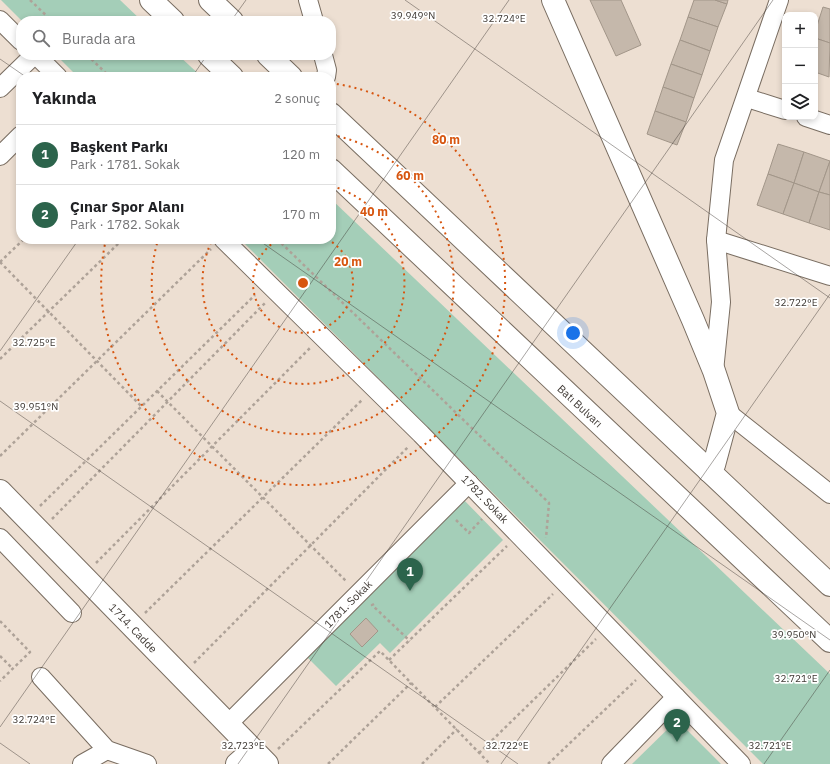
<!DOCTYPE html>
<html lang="tr">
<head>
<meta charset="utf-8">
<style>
  body { margin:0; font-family:"IBM Plex Sans",sans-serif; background:#f6f6f6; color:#202124 }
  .controls { position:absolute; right:12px; top:12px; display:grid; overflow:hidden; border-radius:8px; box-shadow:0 2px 6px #0003 }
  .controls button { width:36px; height:36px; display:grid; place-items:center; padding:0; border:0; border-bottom:1px solid #e0e0e0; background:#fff; color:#202124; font:20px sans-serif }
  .you { position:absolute; left:573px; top:333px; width:14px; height:14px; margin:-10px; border:3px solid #fff; border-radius:50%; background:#1a73e8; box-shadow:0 0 0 6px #1a73e833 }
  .badge { display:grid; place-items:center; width:26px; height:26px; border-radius:50%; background:#2c644c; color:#fff; font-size:13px; font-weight:700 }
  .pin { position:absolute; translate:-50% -33px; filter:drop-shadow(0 1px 2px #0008) }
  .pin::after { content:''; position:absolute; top:21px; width:14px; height:12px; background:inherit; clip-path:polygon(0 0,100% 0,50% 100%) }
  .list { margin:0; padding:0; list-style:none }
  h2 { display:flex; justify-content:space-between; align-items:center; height:52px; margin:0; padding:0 16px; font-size:17px }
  h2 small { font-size:13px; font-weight:400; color:#757577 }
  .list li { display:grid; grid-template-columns:26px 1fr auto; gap:12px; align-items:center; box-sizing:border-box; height:60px; padding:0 16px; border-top:1px solid #e0e0e0 }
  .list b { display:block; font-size:15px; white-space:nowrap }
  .list p { margin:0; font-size:13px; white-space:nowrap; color:#757577 }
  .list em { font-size:13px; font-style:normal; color:#757577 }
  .icon { flex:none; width:22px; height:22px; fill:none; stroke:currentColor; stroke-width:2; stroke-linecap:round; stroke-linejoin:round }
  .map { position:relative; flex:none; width:830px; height:764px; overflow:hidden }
  .search { position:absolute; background:#fff; box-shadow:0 2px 6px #0003; left:16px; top:16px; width:320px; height:44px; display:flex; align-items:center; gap:10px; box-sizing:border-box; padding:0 14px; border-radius:16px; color:#757577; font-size:15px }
  .panel { position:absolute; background:#fff; box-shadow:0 2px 6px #0003; left:16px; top:72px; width:320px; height:172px; border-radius:16px }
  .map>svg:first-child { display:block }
  .green { fill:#a4ceb8 }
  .building { fill:#c5b8ab; stroke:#a29689 }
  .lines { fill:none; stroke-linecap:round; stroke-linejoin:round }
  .street-casing { stroke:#796d61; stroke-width:20 }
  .secondary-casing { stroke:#796d61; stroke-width:24 }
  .primary-casing { stroke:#796d61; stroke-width:24 }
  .path { stroke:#aea298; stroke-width:2.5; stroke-dasharray:3 3; stroke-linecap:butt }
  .street { stroke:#fff; stroke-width:18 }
  .secondary { stroke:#fff; stroke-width:22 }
  .primary { stroke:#fff; stroke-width:22 }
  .ticks { fill:none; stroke:#3e3833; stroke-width:1; stroke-opacity:0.45 }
  .ring { fill:none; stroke:#d75610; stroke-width:2; stroke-dasharray:2 4 }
  .labels { text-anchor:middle; stroke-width:3.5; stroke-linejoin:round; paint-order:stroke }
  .street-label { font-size:11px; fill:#3e3833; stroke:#fff }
  .ticks-label { font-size:10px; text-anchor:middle; fill:#3e3833; stroke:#fff; stroke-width:3.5; stroke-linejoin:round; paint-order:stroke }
  .centre { fill:#d75610; stroke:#fff; stroke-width:2 }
  .ring-label { font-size:12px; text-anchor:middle; font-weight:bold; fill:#d75610; stroke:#fff; stroke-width:3.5; stroke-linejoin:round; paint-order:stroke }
</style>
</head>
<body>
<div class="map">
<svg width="830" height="764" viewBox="0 0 830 764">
  <rect width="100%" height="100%" fill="#eddfd2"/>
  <!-- green -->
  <g class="green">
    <polygon points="1,0 120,0 142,21 22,21"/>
    <polygon points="56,55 178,55 202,77 78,77"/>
    <polygon points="331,199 830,674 830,764 763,764 240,239 331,239"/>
    <polygon points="462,498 503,540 390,653 380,643 336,686 305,655"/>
    <polygon points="677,720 721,764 632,764"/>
  </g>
  <!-- building -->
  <g class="building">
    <polygon points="590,0 621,0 641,45 616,56"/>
    <polygon points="694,0 715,0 727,4 718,27 688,17"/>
    <polygon points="715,0 728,0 727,4"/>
    <polygon points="823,7 830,9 830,43 815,38 815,32"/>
    <polygon points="688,17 718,27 710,51 680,40"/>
    <polygon points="815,38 830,43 829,77 815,72"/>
    <polygon points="680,40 710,51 702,75 671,64"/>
    <polygon points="671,64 702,75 694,98 663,87"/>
    <polygon points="663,87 694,98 686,122 655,111"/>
    <polygon points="655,111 686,122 677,145 647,134"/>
    <polygon points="778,144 804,152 794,183 768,174"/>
    <polygon points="804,152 830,161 819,192 794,183"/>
    <polygon points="830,161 830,195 819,192"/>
    <polygon points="768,174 794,183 783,214 757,205"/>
    <polygon points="794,183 819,192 809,223 783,214"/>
    <polygon points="819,192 830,195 830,230 809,223"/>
    <polygon points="366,618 378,631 362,647 350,634"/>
  </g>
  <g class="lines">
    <defs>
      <g id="street">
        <polyline points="308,0 314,21"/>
        <polyline points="0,20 21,41"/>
        <polyline points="36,55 58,77"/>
        <polyline points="323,55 327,70 326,77"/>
        <polyline points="0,88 34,55"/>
        <polyline points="747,98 785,110"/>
        <polyline points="806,117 830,125"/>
        <polyline points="0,156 21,135"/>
        <polyline points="223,239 421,434 741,764"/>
        <polyline points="716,240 830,276"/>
        <polyline points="714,371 721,302 716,240 724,160 779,0"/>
        <polyline points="728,413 830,494"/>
        <polyline points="0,538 72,613"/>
        <polyline points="41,677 107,750 147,764"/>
        <polyline points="228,724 469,483"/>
        <polyline points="82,764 107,750"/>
        <polyline points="611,764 676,697"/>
      </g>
      <g id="secondary">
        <polyline points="553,0 693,320 714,371 728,413 714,465 709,471"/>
        <polyline points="0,491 267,764"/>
        <polyline points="237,764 253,750"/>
      </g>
      <g id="primary">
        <polyline points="151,0 173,21"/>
        <polyline points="210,0 232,21"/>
        <polyline points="209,55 232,77"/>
        <polyline points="268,55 291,77"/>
        <polyline points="331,114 830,585"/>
        <polyline points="331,170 830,641"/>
      </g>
    </defs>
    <!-- street casing -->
    <use href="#street" class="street-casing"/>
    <!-- secondary casing -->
    <use href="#secondary" class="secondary-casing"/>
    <!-- primary casing -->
    <use href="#primary" class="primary-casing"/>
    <!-- path -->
    <g class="path">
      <polyline points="30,0 52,21"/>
      <polyline points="87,55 110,77"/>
      <polyline points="277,239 549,503 546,538"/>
      <polyline points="0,262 141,406"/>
      <polyline points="0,262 24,239"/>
      <polyline points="0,359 123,239"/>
      <polyline points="157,391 347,582"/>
      <polyline points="0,456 211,249"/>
      <polyline points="40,506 255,295"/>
      <polyline points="52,519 265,303"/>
      <polyline points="456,520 469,533 482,519"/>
      <polyline points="96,563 310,348"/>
      <polyline points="374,604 372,605 410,641"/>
      <polyline points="145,613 363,399"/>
      <polyline points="0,621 30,652 0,681"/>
      <polyline points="0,656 13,669"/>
      <polyline points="389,660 507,546"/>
      <polyline points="194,663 409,446"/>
      <polyline points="435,707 553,594"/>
      <polyline points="278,749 380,651 490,764"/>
      <polyline points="479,753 596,639"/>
      <polyline points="328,764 411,683"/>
      <polyline points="422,764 457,729"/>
      <polyline points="548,764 636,680"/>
    </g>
    <!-- street -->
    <use href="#street" class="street"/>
    <!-- secondary -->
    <use href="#secondary" class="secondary"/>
    <!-- primary -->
    <use href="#primary" class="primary"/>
  </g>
  <!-- ticks -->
  <path class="ticks" d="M405,0L830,298M231,21L246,0M0,59L26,77M192,77L207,55M257,239L830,640M0,351L79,239M0,401L518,764M0,727L509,0M0,743L30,764M238,764L773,0M501,764L830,294M764,764L830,670"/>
  <!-- distance rings -->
  <g class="ring">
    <path d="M327 239A50 50 0 1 1 279 239"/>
    <path d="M332 186A101 101 0 1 1 212 240"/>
    <path d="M332 135A151 151 0 1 1 158 240"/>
    <path d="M331 83A202 202 0 1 1 106 239"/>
  </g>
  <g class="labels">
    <!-- street labels -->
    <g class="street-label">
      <text transform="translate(580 406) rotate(43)" y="4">Batı Bulvarı</text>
      <text transform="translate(485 499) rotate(46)" y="4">1782. Sokak</text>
      <text transform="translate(348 604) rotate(-45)" y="4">1781. Sokak</text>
      <text transform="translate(133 628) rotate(46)" y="4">1714. Cadde</text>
    </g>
  </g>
  <g class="ticks-label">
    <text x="413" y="19">39.949°N</text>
    <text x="504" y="22">32.724°E</text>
    <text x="796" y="306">32.722°E</text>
    <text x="34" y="346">32.725°E</text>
    <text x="36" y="410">39.951°N</text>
    <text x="794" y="638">39.950°N</text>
    <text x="796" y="682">32.721°E</text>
    <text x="34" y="723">32.724°E</text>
    <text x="243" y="749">32.723°E</text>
    <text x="507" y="749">32.722°E</text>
    <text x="770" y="749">32.721°E</text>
  </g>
  <circle cx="303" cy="283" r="6" class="centre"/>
  <g class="ring-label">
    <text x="446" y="144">80 m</text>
    <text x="410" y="180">60 m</text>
    <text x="374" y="216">40 m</text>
    <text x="348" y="266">20 m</text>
  </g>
</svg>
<div class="controls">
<button>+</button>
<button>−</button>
<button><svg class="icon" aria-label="layers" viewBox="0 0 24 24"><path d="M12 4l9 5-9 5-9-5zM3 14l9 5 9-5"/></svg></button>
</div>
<div class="you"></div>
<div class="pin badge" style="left:410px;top:591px">1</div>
<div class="pin badge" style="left:677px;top:742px">2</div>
<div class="search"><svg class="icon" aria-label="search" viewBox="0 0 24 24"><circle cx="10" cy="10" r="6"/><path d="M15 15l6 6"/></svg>Burada ara</div>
<section class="panel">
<h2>Yakında<small>2 sonuç</small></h2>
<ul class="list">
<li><span class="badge">1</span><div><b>Başkent Parkı</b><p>Park · 1781. Sokak</p></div><em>120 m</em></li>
<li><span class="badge">2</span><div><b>Çınar Spor Alanı</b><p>Park · 1782. Sokak</p></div><em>170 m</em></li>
</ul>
</section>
</div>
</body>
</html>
